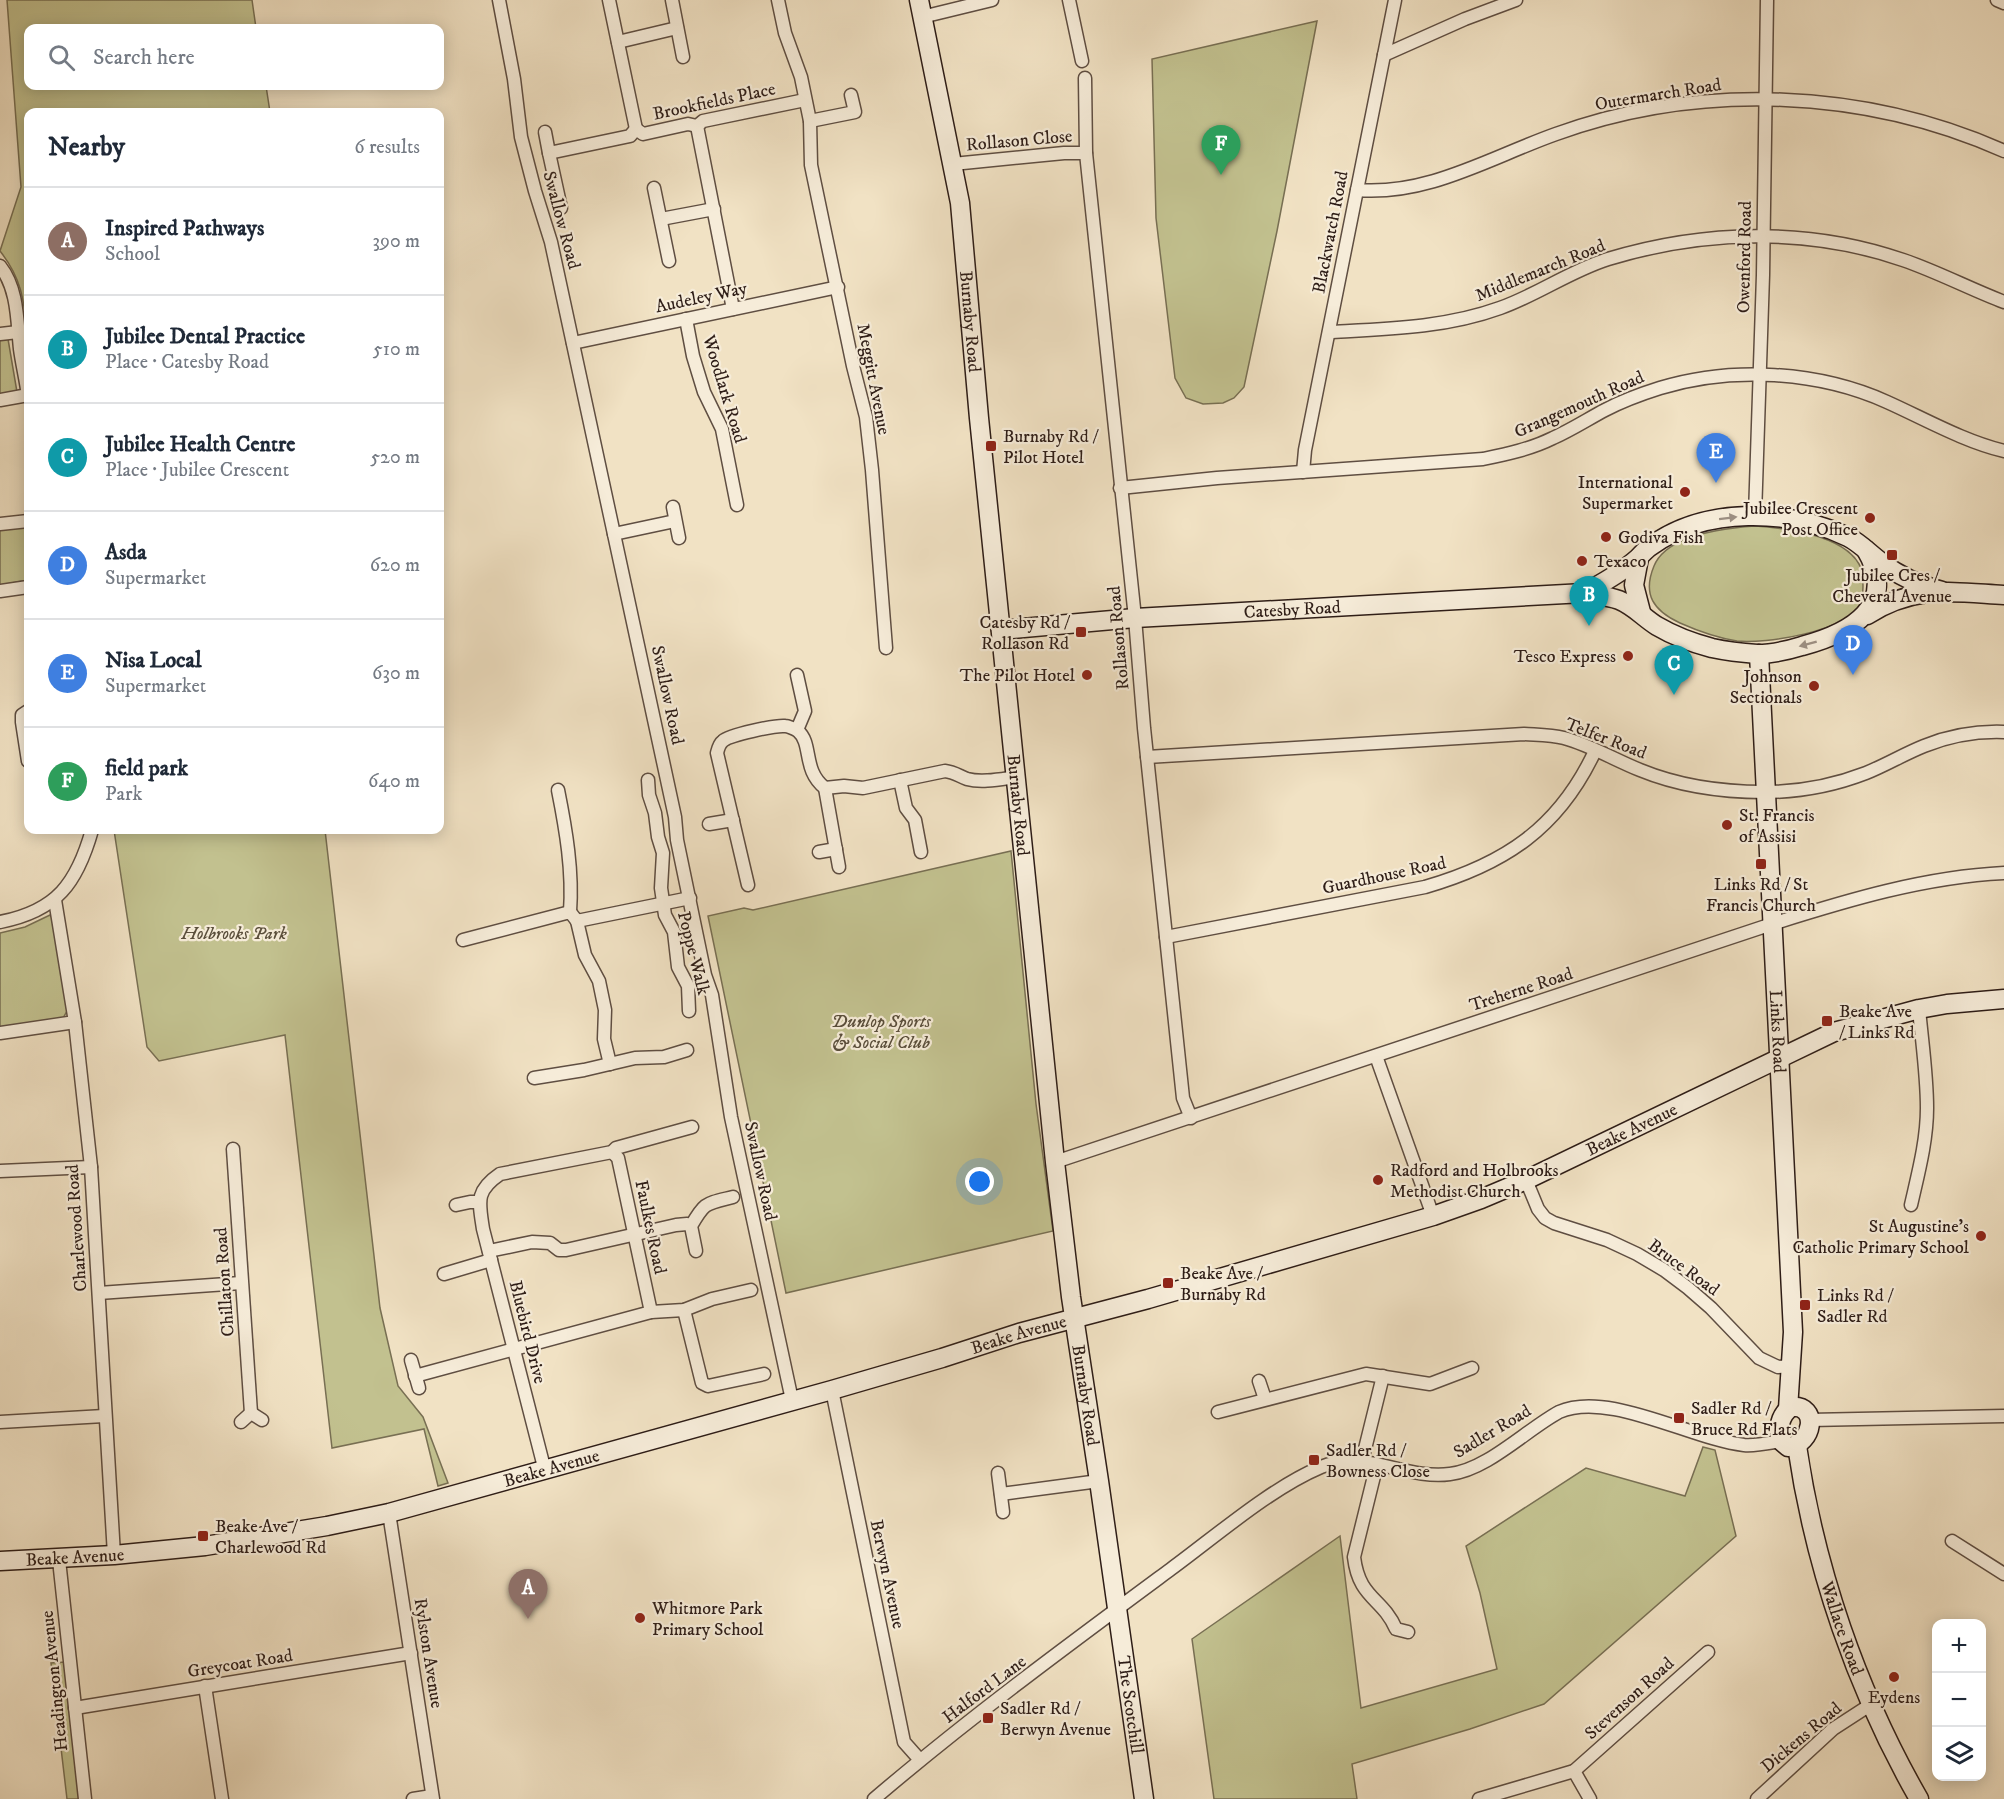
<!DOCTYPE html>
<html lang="en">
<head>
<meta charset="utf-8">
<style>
  body { margin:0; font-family:"IM FELL DW Pica",serif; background:#f2f2f3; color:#1f2937 }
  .controls { position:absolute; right:18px; bottom:18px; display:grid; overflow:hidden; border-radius:12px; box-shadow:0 3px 15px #0003 }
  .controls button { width:54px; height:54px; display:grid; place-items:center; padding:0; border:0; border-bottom:2px solid #e0e1e3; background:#fff; color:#1f2937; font:30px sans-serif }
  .you { position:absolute; left:980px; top:1182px; width:21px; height:21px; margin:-15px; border:4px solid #fff; border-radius:50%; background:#1a73e8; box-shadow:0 0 0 9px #1a73e833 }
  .badge { display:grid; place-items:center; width:39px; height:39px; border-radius:50%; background:#8f2418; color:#fff; font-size:20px; font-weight:700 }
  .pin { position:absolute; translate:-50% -50px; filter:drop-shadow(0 2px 3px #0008) }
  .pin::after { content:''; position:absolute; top:32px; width:21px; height:18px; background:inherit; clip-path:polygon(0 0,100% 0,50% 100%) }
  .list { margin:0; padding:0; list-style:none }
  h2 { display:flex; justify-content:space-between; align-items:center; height:78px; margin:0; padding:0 24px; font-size:26px }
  h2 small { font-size:20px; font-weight:400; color:#747a83 }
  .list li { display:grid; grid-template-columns:39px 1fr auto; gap:18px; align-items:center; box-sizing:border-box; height:108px; padding:0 24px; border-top:2px solid #e0e1e3 }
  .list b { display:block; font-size:22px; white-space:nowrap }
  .list p { margin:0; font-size:20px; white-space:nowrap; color:#747a83 }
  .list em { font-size:20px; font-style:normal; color:#747a83 }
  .icon { flex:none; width:33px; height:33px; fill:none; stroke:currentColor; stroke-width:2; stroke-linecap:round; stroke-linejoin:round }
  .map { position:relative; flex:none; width:2004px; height:1799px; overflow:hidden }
  .search { position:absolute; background:#fff; box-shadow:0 3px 15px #0003; left:24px; top:24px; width:420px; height:66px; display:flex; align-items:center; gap:15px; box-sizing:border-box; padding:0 21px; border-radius:12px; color:#747a83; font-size:22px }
  .panel { position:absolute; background:#fff; box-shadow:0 3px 15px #0003; left:24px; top:108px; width:420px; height:726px; border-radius:12px }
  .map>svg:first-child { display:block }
  .green { fill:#c2c18f; stroke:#786f53; stroke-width:1.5 }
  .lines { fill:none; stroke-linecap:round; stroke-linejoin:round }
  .street-casing { stroke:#5f4e42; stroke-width:15 }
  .secondary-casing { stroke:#2e1d17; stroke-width:21 }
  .street { stroke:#f6ecd9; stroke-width:12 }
  .secondary { stroke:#f6ecd9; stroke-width:18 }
  .oneway { fill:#9c8f82 }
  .poi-dot { fill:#8f2418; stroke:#f6ecd9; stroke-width:2 }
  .labels { text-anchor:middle; stroke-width:4.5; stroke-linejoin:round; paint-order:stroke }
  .street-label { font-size:18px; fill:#2e1d17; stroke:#f6ecd9 }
  .poi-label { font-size:18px; fill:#2e1d17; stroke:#f6ecd9; text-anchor:start }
  .park-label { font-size:18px; font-style:italic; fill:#5a4e3b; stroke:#f6ecd9 }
</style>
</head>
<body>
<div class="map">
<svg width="2004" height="1799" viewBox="0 0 2004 1799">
  <rect width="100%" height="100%" fill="#f1e2c4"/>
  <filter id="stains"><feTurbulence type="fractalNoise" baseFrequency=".00333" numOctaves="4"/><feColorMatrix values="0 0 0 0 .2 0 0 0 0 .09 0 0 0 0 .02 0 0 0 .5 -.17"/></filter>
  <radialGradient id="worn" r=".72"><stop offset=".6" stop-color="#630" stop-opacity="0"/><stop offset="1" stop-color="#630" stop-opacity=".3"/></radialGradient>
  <!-- green -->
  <g class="green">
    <path d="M7,0H252L256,28H28V86H266L270,112H28V338C24,303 23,280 0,251L21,187Z"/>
    <polygon points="1317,21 1277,231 1244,387 1234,398 1223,403 1203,404 1186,398 1175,378 1156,218 1152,59"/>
    <polygon points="8,339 17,392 0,395 0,340"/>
    <polygon points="28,526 28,580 0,585 0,530"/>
    <path d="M1755,526C1786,528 1842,535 1859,564C1863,571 1863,579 1863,586C1863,592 1862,599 1860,604C1846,632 1765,644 1737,641C1718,638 1698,631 1680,623C1654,611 1642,595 1654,566C1667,534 1726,528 1755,526Z"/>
    <polygon points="114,830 325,830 380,1308 398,1386 423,1417 448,1483 438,1486 424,1429 332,1448 285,1035 159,1061 147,1047"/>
    <polygon points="1011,851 1036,1104 1053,1231 786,1293 708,916 744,908 753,910"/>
    <polygon points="50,915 53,919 67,1011 63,1018 0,1027 0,933 25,927"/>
    <polygon points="1703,1447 1715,1450 1736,1536 1544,1704 1470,1729 1352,1764 1357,1799 1214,1799 1192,1639 1340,1536 1361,1708 1497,1669 1480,1593 1466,1546 1586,1468 1685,1496"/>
    <polygon points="65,1662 80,1799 67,1799 51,1663"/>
  </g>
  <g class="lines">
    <defs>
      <g id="street">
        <polyline points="499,0 514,79 521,137 535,191 551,242 675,817 677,840 705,975 712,995 731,1117 792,1400"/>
        <polyline points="609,0 636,129"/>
        <polyline points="672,0 683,57"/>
        <polyline points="778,0 785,33 801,77 810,121 811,165 853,366 866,417 872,470 886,648"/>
        <polyline points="1069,0 1082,61"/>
        <polyline points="1997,0 2004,3"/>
        <polyline points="922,17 992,0"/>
        <polyline points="618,42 677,28"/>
        <polyline points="1384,55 1465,19 1516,0"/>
        <polyline points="1085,78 1086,153 1135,618 1144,728 1183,1098 1191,1118"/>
        <polyline points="810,121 855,112 851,95"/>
        <polyline points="697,126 733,309"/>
        <polyline points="636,129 643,134 688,124 697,126 703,121 805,100"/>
        <polyline points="545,132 549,153 630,136 636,129"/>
        <polyline points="549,153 561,208"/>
        <polyline points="953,164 1064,153 1086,153"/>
        <polyline points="654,188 669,261"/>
        <path d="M1357,190C1428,196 1491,157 1556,134C1700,82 1865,89 2004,151"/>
        <polyline points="661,219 714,209"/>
        <path d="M0,266C18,289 17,320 20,349C22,364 26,380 28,396"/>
        <polyline points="686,319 693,356 704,392 722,429 737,505"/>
        <path d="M1329,332C1386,329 1445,328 1500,308C1537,295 1570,271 1608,259C1704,230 1808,227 1903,260C1938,272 1970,289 2004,302"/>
        <polyline points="0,334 18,332"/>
        <polyline points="573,343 838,287"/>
        <polyline points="0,400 28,395"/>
        <polyline points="1303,472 1305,450 1395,0"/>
        <path d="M1120,488L1217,478L1483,459C1507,454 1531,449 1553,438C1571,430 1588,419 1605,410C1622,401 1641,394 1660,388C1732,366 1818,371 1887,402C1925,419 1963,441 2004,451"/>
        <polyline points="673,507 679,538"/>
        <polyline points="1755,515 1763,275 1767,0"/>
        <polyline points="0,524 28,521"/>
        <polyline points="614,534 675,521"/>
        <polyline points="0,591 28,587"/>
        <polyline points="797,675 805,711 797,730"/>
        <polyline points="28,711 22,715 22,722 28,761"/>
        <path d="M1147,757L1524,734C1538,735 1551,735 1564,738C1590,745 1615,760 1640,770C1679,786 1722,792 1764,792C1798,792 1835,785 1866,773C1886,765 1904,754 1924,746C1949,736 1977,731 2004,732"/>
        <polyline points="648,780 649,795 655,813 658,837 663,853 661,888 665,915 674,932 678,967 688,986 689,1011"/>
        <polyline points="900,780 906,808 915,820 921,852"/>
        <polyline points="825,788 839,867"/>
        <path d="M558,790C566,830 573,871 570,912"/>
        <polyline points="709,824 733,820"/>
        <polyline points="819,852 836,849"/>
        <path d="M748,885L717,753C718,749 719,744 723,741C729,735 776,725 785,726C788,726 795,729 798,731C813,744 802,770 825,788L844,786L863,788L945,771C954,772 959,776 967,779C982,783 1001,779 1016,777"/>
        <polyline points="55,900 75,1022 91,1167 114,1555"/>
        <polyline points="577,921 585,955 599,981 605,1010 604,1039 610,1064"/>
        <path d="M0,922C57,911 77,883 92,830"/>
        <path d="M1166,937L1425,887C1505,864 1559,828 1595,751"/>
        <polyline points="463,940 570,912 577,921 690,898"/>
        <polyline points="0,1033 75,1022"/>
        <polyline points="1376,1056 1433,1216"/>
        <polyline points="534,1078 584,1070 635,1058 664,1057 687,1050"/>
        <polyline points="233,1149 251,1413"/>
        <polyline points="612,1152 618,1158 651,1312"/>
        <path d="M1055,1162L1772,924C1848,900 1924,877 2004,873"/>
        <polyline points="0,1171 91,1167"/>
        <polyline points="1526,1180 1538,1209 1545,1218 1554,1223 1607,1240 1637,1254 1664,1270 1688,1288 1711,1308 1759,1358 1778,1367 1792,1366"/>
        <polyline points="456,1205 470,1202 478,1202"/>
        <path d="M1911,1205C1918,1174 1927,1141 1927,1108C1927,1075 1922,1042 1919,1009"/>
        <polyline points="489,1251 532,1242 550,1243 559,1250 566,1250 676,1225 687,1224 691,1226"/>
        <path d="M696,1251L691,1226C705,1202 705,1204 733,1197"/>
        <polyline points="444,1274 491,1260"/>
        <polyline points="99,1293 241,1283"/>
        <polyline points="684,1310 702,1383 708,1386 764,1374"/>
        <polyline points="411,1360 419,1388"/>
        <polyline points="415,1376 651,1312 684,1310 712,1299 751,1290"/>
        <polyline points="1259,1381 1265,1399"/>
        <polyline points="832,1390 904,1742 920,1760"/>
        <polyline points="1218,1412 1366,1374 1430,1384 1472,1368"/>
        <polyline points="1810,1420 2004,1416"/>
        <polyline points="0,1422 104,1416"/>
        <polyline points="241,1422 251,1413 262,1420"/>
        <polyline points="1362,1461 1383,1376"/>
        <path d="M1377,1464L1354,1557C1359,1599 1382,1597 1396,1629L1408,1632"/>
        <path d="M545,1471L483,1229C479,1202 475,1191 500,1174L612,1152L616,1148L692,1127"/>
        <polyline points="998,1473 1003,1512"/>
        <polyline points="1001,1494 1099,1481"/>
        <polyline points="389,1513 433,1799"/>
        <polyline points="1952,1541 2004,1574"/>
        <polyline points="59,1560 85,1799"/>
        <polyline points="205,1686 222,1799"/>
        <polyline points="75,1708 411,1653"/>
        <polyline points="1574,1771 1590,1799"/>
        <polyline points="413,1799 432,1796"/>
        <path d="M874,1799C969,1718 1071,1643 1171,1569C1216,1536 1271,1488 1321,1467C1364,1449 1406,1480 1450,1474C1487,1470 1526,1430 1559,1412C1608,1390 1691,1439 1744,1445C1756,1446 1769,1443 1781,1441"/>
        <polyline points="1479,1799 1574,1771 1708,1652"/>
        <polyline points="1757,1799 1833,1729 1870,1705"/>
      </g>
      <g id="secondary">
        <path id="s1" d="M919,0L960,203L979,418L1055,1162L1071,1297L1099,1481L1144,1799"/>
        <polyline points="1639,558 1634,585 1641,612"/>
        <path d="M1584,593C1603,583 1621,573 1638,558C1642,554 1646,549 1651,546C1706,506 1789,509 1848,537C1860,543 1870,554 1881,562C1900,577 1919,585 1942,591"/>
        <path d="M1867,615C1915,585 1950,592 2004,595"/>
        <path id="s2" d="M1001,630L1135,618L1584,593C1595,595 1609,596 1619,600C1634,606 1644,618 1657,626C1674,636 1693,643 1712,648C1726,651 1743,653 1757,654C1772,654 1789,650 1802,646C1851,633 1899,606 1866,550"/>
        <path id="s3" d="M1759,654L1793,1332L1788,1409"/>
        <path d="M1791,1407C1820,1404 1813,1445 1788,1447L1781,1441C1777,1429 1780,1415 1791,1407Z"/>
        <path id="s4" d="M1797,1446C1815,1569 1857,1691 1919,1799"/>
        <path id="s5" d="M0,1561L114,1555L205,1546L327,1526L389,1513L832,1390L942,1358L1019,1333L1148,1299L1433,1216L1481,1199L1526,1180L1834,1032L1919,1009L1947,1004L2004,999"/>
      </g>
    </defs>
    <!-- street casing -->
    <use href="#street" class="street-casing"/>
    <!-- secondary casing -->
    <use href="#secondary" class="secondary-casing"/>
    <!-- street -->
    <use href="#street" class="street"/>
    <!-- secondary -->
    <use href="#secondary" class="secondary"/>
  </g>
  <!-- one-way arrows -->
  <defs><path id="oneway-solid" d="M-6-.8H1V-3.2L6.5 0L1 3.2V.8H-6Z" transform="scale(1.5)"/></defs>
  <g class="oneway">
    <use href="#oneway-solid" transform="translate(1728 518) rotate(-7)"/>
    <use href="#oneway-solid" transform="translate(1808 644) rotate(165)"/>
  </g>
  <!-- markers -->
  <g class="poi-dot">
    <rect x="985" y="440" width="12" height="12" rx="3"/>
    <circle cx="1685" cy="492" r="6"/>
    <circle cx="1870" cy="518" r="6"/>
    <circle cx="1606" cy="537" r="6"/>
    <rect x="1886" y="549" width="12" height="12" rx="3"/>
    <circle cx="1582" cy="561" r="6"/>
    <rect x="1075" y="626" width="12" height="12" rx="3"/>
    <circle cx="1628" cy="656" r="6"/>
    <circle cx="1087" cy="675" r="6"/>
    <circle cx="1814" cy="686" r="6"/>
    <circle cx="1727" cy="825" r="6"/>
    <rect x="1755" y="858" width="12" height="12" rx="3"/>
    <rect x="1821" y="1015" width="12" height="12" rx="3"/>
    <circle cx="1378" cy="1180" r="6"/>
    <circle cx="1981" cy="1236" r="6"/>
    <rect x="1162" y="1277" width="12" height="12" rx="3"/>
    <rect x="1799" y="1299" width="12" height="12" rx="3"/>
    <rect x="1673" y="1412" width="12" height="12" rx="3"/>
    <rect x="1308" y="1454" width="12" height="12" rx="3"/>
    <rect x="197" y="1530" width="12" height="12" rx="3"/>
    <circle cx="640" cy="1618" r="6"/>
    <circle cx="1894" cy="1677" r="6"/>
    <rect x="982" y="1712" width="12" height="12" rx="3"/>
  </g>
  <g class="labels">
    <!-- street labels -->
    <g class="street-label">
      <text transform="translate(1658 94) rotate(-9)" y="6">Outermarch Road</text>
      <text transform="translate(714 101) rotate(-12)" y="6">Brookfields Place</text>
      <text transform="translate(1019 140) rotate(-5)" y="6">Rollason Close</text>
      <text transform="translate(562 220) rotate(75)" y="6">Swallow Road</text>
      <text transform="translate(1330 232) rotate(-79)" y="6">Blackwatch Road</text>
      <text transform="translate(1744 257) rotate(-89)" y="6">Owenford Road</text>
      <text transform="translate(1540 270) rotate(-22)" y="6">Middlemarch Road</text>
      <text transform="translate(701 297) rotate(-12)" y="6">Audeley Way</text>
      <text dy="6" stroke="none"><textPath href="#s1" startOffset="326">Burnaby Road</textPath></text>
      <text transform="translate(874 379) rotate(79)" y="6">Meggitt Avenue</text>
      <text transform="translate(725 389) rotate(73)" y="6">Woodlark Road</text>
      <text transform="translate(1579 404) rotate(-24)" y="6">Grangemouth Road</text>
      <text dy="6" stroke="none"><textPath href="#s2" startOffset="292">Catesby Road</textPath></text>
      <text transform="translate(1118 638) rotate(-95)" y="6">Rollason Road</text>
      <text transform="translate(668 695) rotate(78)" y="6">Swallow Road</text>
      <text transform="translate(1606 738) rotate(21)" y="6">Telfer Road</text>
      <text dy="6" stroke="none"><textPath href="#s1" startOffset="812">Burnaby Road</textPath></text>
      <text transform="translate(1384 875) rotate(-12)" y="6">Guardhouse Road</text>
      <text transform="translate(694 953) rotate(76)" y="6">Poppe Walk</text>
      <text transform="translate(1521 989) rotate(-18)" y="6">Treherne Road</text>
      <text dy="6" stroke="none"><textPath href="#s3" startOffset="378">Links Road</textPath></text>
      <text dy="6" stroke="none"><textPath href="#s5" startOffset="1695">Beake Avenue</textPath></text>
      <text transform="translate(761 1171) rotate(78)" y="6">Swallow Road</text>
      <text transform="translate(651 1227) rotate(78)" y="6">Faulkes Road</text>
      <text transform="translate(76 1228) rotate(-94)" y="6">Charlewood Road</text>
      <text transform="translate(1684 1267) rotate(36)" y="6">Bruce Road</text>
      <text transform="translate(224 1282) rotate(-94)" y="6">Chillaton Road</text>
      <text transform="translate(528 1332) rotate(76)" y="6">Bluebird Drive</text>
      <text dy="6" stroke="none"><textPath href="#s5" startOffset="1047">Beake Avenue</textPath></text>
      <text dy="6" stroke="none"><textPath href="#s1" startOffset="1406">Burnaby Road</textPath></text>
      <text transform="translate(1492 1431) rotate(-31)" y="6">Sadler Road</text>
      <text dy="6" stroke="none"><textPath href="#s5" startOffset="561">Beake Avenue</textPath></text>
      <text dy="6" stroke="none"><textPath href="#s5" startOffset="75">Beake Avenue</textPath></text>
      <text transform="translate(888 1574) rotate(78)" y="6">Berwyn Avenue</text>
      <text dy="6" stroke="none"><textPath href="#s4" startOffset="188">Wallace Road</textPath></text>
      <text transform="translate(429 1653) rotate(81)" y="6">Rylston Avenue</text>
      <text transform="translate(240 1663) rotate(-9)" y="6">Greycoat Road</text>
      <text transform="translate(54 1681) rotate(-96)" y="6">Headington Avenue</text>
      <text transform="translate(984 1689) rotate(-37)" y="6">Halford Lane</text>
      <text transform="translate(1629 1698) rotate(-42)" y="6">Stevenson Road</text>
      <text dy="6" stroke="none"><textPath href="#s1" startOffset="1719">The Scotchill</textPath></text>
      <text transform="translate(1801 1737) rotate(-40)" y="6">Dickens Road</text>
    </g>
    <!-- poi labels -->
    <g class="poi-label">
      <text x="1003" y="442">Burnaby Rd /<tspan x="1003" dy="21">Pilot Hotel</tspan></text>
      <text x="1673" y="488" text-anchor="end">International<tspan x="1673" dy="21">Supermarket</tspan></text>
      <text x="1858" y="514" text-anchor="end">Jubilee Crescent<tspan x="1858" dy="21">Post Office</tspan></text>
      <text x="1618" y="543">Godiva Fish</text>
      <text x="1594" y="567">Texaco</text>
      <text x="1892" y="581" text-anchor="middle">Jubilee Cres /<tspan x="1892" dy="21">Cheveral Avenue</tspan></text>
      <text x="1069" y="628" text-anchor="end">Catesby Rd /<tspan x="1069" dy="21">Rollason Rd</tspan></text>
      <text x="1616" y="662" text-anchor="end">Tesco Express</text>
      <text x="1075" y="681" text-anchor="end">The Pilot Hotel</text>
      <text x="1802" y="682" text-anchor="end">Johnson<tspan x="1802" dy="21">Sectionals</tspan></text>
      <text x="1739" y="821">St. Francis<tspan x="1739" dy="21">of Assisi</tspan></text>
      <text x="1761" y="890" text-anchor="middle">Links Rd / St<tspan x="1761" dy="21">Francis Church</tspan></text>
      <text x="1839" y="1017">Beake Ave<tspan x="1839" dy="21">/ Links Rd</tspan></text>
      <text x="1390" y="1176">Radford and Holbrooks<tspan x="1390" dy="21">Methodist Church</tspan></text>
      <text x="1969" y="1232" text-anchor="end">St Augustine's<tspan x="1969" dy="21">Catholic Primary School</tspan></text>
      <text x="1180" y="1279">Beake Ave /<tspan x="1180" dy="21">Burnaby Rd</tspan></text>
      <text x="1817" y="1301">Links Rd /<tspan x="1817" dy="21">Sadler Rd</tspan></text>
      <text x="1691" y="1414">Sadler Rd /<tspan x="1691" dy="21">Bruce Rd Flats</tspan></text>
      <text x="1326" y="1456">Sadler Rd /<tspan x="1326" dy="21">Bowness Close</tspan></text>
      <text x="215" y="1532">Beake Ave /<tspan x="215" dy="21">Charlewood Rd</tspan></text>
      <text x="652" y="1614">Whitmore Park<tspan x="652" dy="21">Primary School</tspan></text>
      <text x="1894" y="1703" text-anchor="middle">Eydens</text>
      <text x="1000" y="1714">Sadler Rd /<tspan x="1000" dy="21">Berwyn Avenue</tspan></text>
    </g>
    <!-- park labels -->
    <g class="park-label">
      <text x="234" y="939">Holbrooks Park</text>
      <text x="881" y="1027">Dunlop Sports<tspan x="881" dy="21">&amp; Social Club</tspan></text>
    </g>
  </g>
  <rect width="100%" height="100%" filter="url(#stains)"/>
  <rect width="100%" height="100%" fill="url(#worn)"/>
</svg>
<div class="controls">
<button>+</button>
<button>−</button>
<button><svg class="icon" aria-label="layers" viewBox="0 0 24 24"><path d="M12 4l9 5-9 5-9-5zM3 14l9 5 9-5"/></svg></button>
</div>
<div class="you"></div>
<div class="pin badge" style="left:528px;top:1619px;background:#8d6e63">A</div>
<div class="pin badge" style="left:1589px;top:626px;background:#0f9aa8">B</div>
<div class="pin badge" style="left:1674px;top:695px;background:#0f9aa8">C</div>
<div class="pin badge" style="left:1853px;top:675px;background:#3f7fe0">D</div>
<div class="pin badge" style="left:1716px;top:483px;background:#3f7fe0">E</div>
<div class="pin badge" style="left:1221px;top:175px;background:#2e9e5b">F</div>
<div class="search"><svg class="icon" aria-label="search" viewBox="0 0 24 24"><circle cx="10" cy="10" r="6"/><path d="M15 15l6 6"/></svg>Search here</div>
<section class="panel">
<h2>Nearby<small>6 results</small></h2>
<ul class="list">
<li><span class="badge" style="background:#8d6e63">A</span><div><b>Inspired Pathways</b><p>School</p></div><em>390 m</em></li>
<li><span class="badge" style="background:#0f9aa8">B</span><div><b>Jubilee Dental Practice</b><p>Place · Catesby Road</p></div><em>510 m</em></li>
<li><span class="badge" style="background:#0f9aa8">C</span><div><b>Jubilee Health Centre</b><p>Place · Jubilee Crescent</p></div><em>520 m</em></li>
<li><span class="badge" style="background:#3f7fe0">D</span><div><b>Asda</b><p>Supermarket</p></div><em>620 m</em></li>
<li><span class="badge" style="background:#3f7fe0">E</span><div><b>Nisa Local</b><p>Supermarket</p></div><em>630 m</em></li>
<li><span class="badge" style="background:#2e9e5b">F</span><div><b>field park</b><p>Park</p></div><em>640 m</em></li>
</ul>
</section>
</div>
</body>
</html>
